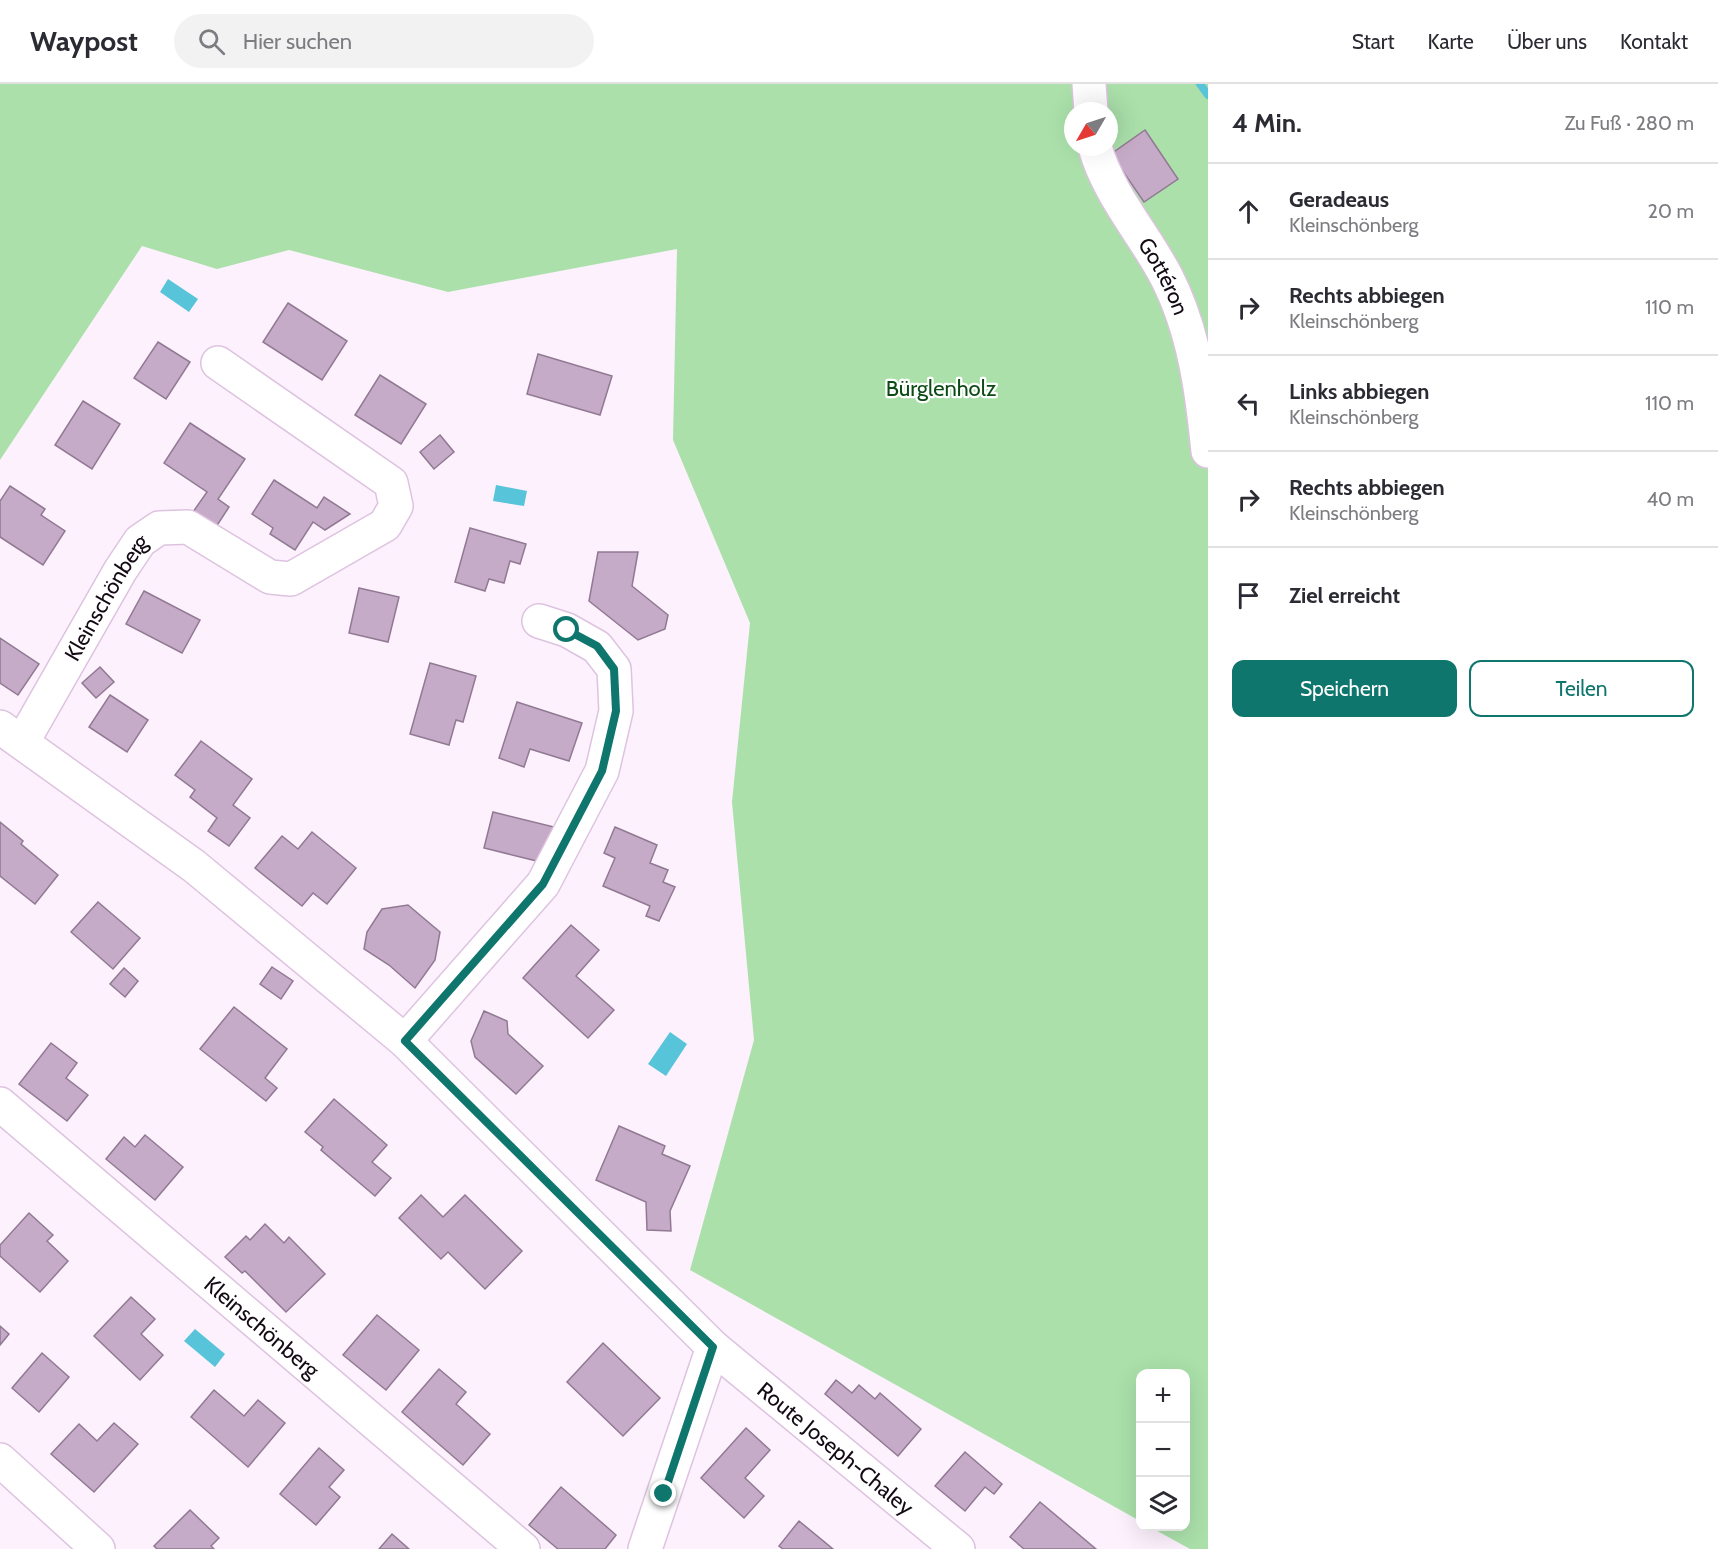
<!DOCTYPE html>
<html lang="de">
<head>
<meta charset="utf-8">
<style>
  body { margin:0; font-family:Cabin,sans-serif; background:#f2f2f3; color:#2b2b33 }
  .controls { position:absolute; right:18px; bottom:18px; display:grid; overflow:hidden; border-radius:12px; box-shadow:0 6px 24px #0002 }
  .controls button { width:54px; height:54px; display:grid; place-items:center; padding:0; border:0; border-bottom:2px solid #e1e1e2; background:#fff; color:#2b2b33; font:30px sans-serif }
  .compass { position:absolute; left:1064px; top:18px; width:54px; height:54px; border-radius:50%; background:#fff; box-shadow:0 6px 24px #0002; rotate:231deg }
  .stop { position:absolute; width:18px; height:18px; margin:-14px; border:4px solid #0f766e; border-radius:50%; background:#fff }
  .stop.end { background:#0f766e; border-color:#fff; box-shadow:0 2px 6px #0008 }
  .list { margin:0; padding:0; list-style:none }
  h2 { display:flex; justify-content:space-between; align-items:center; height:78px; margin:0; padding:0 24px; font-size:26px }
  h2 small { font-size:20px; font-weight:400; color:#7c7c81 }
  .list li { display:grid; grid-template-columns:39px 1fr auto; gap:18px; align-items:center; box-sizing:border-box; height:96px; padding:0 24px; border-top:2px solid #e1e1e2 }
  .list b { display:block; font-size:22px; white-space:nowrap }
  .list p { margin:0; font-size:20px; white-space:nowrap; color:#7c7c81 }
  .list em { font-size:20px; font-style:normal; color:#7c7c81 }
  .actions { display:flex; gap:12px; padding:18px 24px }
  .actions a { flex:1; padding:14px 0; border:2px solid #0f766e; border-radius:12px; text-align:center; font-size:21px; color:#0f766e }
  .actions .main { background:#0f766e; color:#fff }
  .icon { flex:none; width:33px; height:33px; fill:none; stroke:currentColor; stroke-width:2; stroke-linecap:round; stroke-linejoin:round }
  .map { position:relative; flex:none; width:1208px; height:1465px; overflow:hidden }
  header { display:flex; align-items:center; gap:36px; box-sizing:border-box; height:84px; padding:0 30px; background:#fff; border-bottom:2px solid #e1e1e2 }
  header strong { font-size:28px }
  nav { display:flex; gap:33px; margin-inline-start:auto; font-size:21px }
  .search { width:420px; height:54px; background:#f2f2f3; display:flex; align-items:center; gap:15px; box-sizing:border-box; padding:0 21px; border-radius:33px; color:#7c7c81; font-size:22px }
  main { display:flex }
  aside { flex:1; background:#fff }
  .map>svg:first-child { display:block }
  .green { fill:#abe0aa; fill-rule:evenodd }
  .water { fill:#57c4d9 }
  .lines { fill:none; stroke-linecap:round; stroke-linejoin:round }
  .stream { stroke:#57c4d9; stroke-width:8 }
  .building { fill:#c5abc7; stroke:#917993; stroke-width:1.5 }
  .minor-casing { stroke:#dec3e0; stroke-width:36 }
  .minor { stroke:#fff; stroke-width:33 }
  .route { stroke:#0f766e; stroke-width:8 }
  .labels { text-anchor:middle; stroke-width:4.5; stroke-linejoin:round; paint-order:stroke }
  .street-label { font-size:22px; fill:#130a14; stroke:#fff }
  .park-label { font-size:22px; fill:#0c4b14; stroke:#fff }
</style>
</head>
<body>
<header>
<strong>Waypost</strong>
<div class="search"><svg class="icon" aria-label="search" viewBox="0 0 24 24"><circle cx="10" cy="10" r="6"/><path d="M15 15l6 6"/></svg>Hier suchen</div>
<nav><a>Start</a><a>Karte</a><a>Über uns</a><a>Kontakt</a></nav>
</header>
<main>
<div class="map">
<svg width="1208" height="1465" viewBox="0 0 1208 1465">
  <rect width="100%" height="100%" fill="#fcf1fd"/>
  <!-- green -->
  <path class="green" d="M0,0H1208V1465H1190L1150,1443L1186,1442V1290H1140V1437L690,1186L754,956L732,718L750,539L673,356L677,165L448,208L289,166L217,185L142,162L0,376ZM1073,27H1109V63H1073Z"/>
  <!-- water -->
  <g class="water">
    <polygon points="168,195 198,215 189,228 160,208"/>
    <polygon points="496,401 527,407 524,422 493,417"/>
    <polygon points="670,948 687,960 666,992 648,980"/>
    <polygon points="195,1245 225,1270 215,1283 184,1257"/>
  </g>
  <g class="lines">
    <!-- stream -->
    <polyline class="stream" points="1200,0 1208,11"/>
  </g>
  <!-- building -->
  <g class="building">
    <polygon points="1145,46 1178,95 1144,118 1111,70"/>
    <polygon points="288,219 347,257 322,296 263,258"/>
    <polygon points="158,258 190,278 166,315 134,294"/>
    <polygon points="538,270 612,292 600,331 527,310"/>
    <polygon points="380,291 426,320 401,360 355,331"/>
    <polygon points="83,317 120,340 92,385 55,361"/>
    <polygon points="190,339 245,375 218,415 229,423 216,443 193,428 207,408 164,379"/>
    <polygon points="440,351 454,368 434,385 420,368"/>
    <polygon points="274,396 317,424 324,413 350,430 325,446 313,438 295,466 270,450 273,444 252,430"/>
    <polygon points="10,402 45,425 41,431 65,447 43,481 0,453 0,417"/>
    <polygon points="470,444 526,460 520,480 510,477 504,499 489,495 485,507 455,498"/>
    <polygon points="598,468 638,468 632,502 668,531 665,545 638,556 589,517"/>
    <polygon points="359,504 399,513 388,558 349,549"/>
    <polygon points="144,507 200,536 182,569 126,540"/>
    <polygon points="0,554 39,580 18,611 0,599"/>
    <polygon points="430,579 476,592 463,638 456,636 449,661 410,650"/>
    <polygon points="100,583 114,598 96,614 82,599"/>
    <polygon points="110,611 148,636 127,668 89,643"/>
    <polygon points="517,618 582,639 569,677 530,665 524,683 499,674"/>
    <polygon points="201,657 252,695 233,721 250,734 229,762 208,747 217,734 190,713 195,706 175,691"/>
    <polygon points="493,728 554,743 545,779 484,764"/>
    <polygon points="0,738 23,757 21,760 58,791 35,820 0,792"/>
    <polygon points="615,743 657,761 650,779 668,786 663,798 675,803 659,837 646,832 650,822 603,802 615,774 604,769"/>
    <polygon points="312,748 356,784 327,820 313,809 302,822 255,784 282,752 298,765"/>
    <polygon points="98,818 140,854 113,885 71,848"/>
    <polygon points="408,821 440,848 435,876 415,904 389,881 364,865 367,848 382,825"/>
    <polygon points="571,841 599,866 576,892 614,926 588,954 523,894"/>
    <polygon points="272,883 293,897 281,915 260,900"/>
    <polygon points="124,884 138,897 125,913 110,900"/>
    <polygon points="234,923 287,965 265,994 277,1004 266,1017 200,965"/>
    <polygon points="484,927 507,937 508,950 543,982 516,1010 475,973 471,957"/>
    <polygon points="51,959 77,979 66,994 88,1011 67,1037 19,1000"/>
    <polygon points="334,1015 387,1061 372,1078 391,1094 375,1112 321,1066 323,1063 305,1048"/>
    <polygon points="619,1042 665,1062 662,1070 690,1082 670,1127 671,1147 647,1146 646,1118 596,1096"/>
    <polygon points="145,1051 183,1083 155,1116 106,1075 124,1053 135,1063"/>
    <polygon points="421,1111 443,1133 465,1111 522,1167 485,1205 448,1168 441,1175 399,1134"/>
    <polygon points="29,1129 53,1151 47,1157 68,1177 40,1208 0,1172 0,1161"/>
    <polygon points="265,1140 284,1159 289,1153 325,1190 286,1228 245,1187 242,1189 225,1173 246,1152 250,1156"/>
    <polygon points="131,1213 155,1235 141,1250 163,1271 140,1296 94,1252"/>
    <polygon points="377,1231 419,1266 386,1306 343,1271"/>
    <polygon points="0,1242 9,1250 0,1261"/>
    <polygon points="603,1259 660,1314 623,1352 567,1298"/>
    <polygon points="42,1269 69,1293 39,1328 12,1304"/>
    <polygon points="439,1285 466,1308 456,1320 490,1350 463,1381 402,1328"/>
    <polygon points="836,1296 852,1309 859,1301 875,1315 880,1309 921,1345 898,1372 825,1310"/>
    <polygon points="214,1306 244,1332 258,1316 285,1339 248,1383 191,1333"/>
    <polygon points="114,1339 138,1360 94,1408 51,1370 79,1340 97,1357"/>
    <polygon points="746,1344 770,1366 745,1394 764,1412 744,1434 701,1394"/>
    <polygon points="319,1364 344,1386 329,1403 340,1413 316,1441 280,1410"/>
    <polygon points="965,1368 1002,1400 994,1410 985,1403 965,1427 935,1402"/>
    <polygon points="561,1403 616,1451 605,1465 558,1465 529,1441"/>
    <polygon points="1040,1418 1096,1465 1024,1465 1010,1453"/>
    <polygon points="190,1426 219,1454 211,1462 214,1465 157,1465 154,1462"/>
    <polygon points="799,1437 833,1465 783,1465 779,1462"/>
    <polygon points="392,1450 409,1465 379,1465"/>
  </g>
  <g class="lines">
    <defs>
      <g id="minor">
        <polyline points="1089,0 1091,27"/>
        <path id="s1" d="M1095,63C1108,110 1144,150 1166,192C1194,246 1202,307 1208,367"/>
        <path id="s2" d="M0,643L194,782L405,957L713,1263L958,1465"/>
        <path id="s3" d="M23,657L120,487L140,457L159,444L188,443L270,493L291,495L385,441L396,422L391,399L218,279"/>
        <polyline points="405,957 543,800 602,687 616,627 614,585 597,563 567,546 539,537"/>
        <path id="s4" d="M0,1020L523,1465"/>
        <polyline points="0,1376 98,1465"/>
        <polyline points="645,1465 713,1263"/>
      </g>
    </defs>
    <!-- minor casing -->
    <use href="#minor" class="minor-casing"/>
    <!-- minor -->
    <use href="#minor" class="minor"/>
  </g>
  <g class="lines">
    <!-- route -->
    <polyline class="route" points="567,546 597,562 614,585 616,627 602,687 543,800 405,957 713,1263 664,1410"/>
  </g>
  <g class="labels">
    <!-- street labels -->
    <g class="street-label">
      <text dy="8" stroke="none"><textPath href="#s1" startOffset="147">Gottéron</textPath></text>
      <text dy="8" stroke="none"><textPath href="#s3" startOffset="166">Kleinschönberg</textPath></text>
      <text dy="8" stroke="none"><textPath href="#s4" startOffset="344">Kleinschönberg</textPath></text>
      <text dy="8" stroke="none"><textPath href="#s2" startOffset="1106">Route Joseph-Chaley</textPath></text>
    </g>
    <!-- park labels -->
    <g class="park-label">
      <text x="941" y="312">Bürglenholz</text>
    </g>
  </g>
</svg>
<div class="controls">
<button>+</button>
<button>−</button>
<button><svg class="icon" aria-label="layers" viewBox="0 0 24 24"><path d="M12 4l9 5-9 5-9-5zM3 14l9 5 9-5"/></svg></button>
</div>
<svg class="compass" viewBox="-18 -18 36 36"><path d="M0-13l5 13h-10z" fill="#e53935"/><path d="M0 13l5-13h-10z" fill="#7c7c81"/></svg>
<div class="stop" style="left:567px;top:546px"></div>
<div class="stop end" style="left:664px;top:1410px"></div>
</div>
<aside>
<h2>4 Min.<small>Zu Fuß · 280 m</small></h2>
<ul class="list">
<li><svg class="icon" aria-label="ahead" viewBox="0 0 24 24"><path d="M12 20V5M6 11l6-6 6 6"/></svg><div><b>Geradeaus</b><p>Kleinschönberg</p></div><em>20 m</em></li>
<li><svg class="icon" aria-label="right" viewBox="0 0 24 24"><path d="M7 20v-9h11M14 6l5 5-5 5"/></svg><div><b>Rechts abbiegen</b><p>Kleinschönberg</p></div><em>110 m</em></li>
<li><svg class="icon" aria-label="left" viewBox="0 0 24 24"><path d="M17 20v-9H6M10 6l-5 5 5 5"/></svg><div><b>Links abbiegen</b><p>Kleinschönberg</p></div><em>110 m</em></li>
<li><svg class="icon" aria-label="right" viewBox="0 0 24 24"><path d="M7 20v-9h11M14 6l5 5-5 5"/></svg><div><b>Rechts abbiegen</b><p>Kleinschönberg</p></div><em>40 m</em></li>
<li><svg class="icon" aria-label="arrive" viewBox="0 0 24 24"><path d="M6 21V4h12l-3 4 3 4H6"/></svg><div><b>Ziel erreicht</b></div></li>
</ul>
<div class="actions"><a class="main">Speichern</a><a>Teilen</a></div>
</aside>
</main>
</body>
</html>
